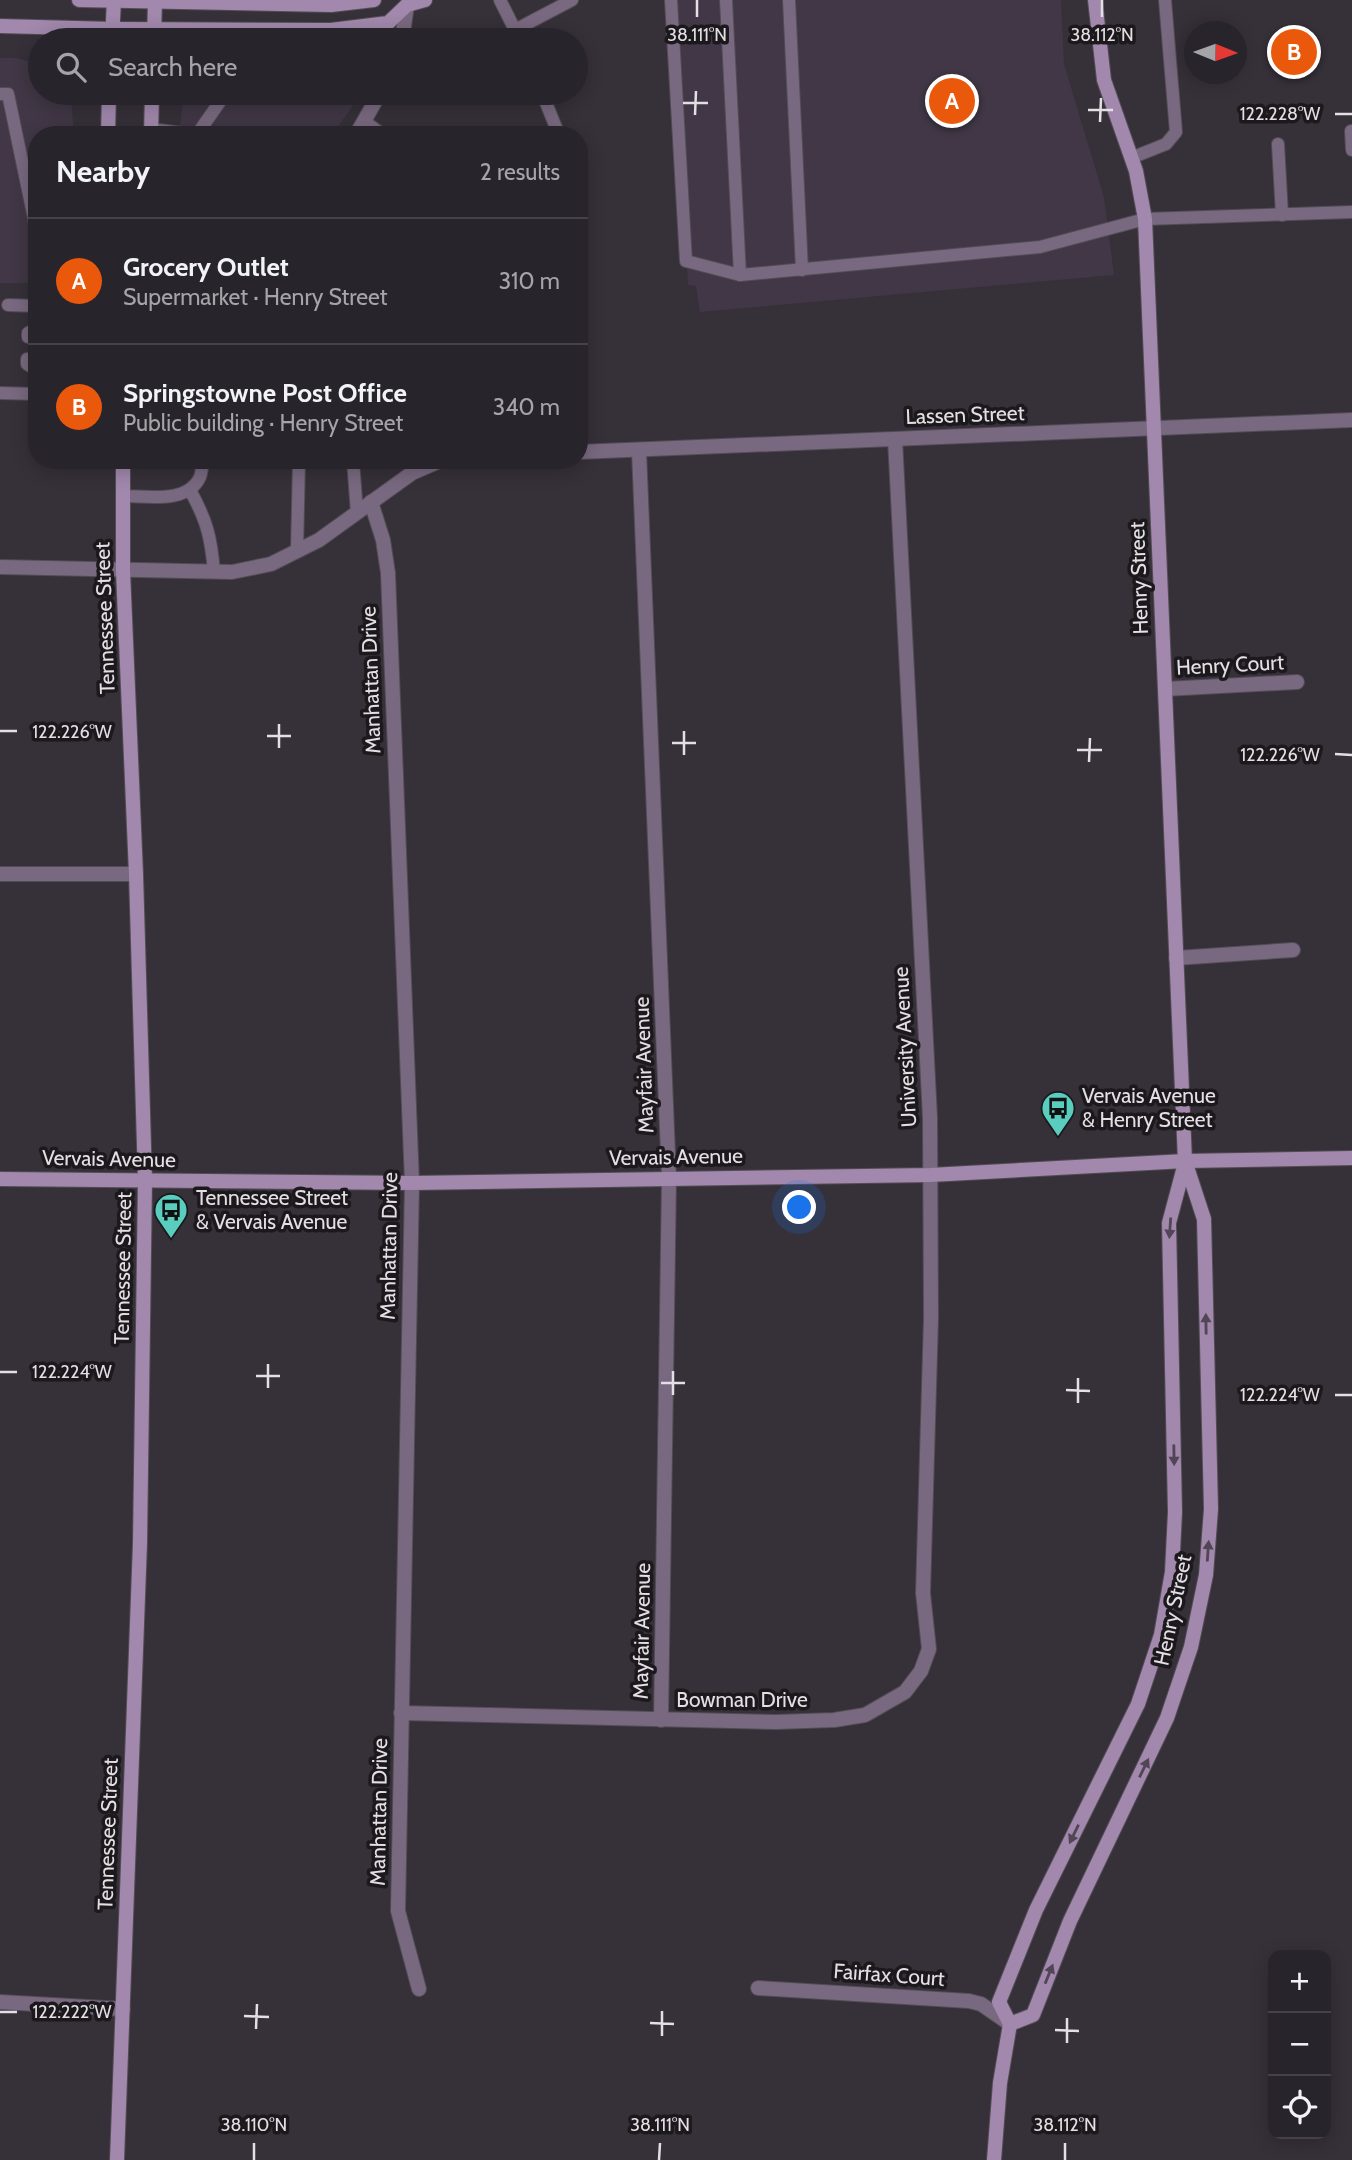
<!DOCTYPE html>
<html lang="en">
<head>
<meta charset="utf-8">
<style>
  body { margin:0; font-family:Cabin,sans-serif; background:#302c33; color:#f1f3f6 }
  .controls { position:absolute; right:21px; bottom:21px; display:grid; overflow:hidden; border-radius:14px; box-shadow:0 4px 18px #0003 }
  .controls button { width:63px; height:63px; display:grid; place-items:center; padding:0; border:0; border-bottom:2px solid #444147; background:#28242b; color:#f1f3f6; font:35px sans-serif }
  .compass { position:absolute; left:1184px; top:21px; width:63px; height:63px; border-radius:50%; background:#28242b; box-shadow:0 4px 18px #0003; rotate:91deg }
  .you { position:absolute; left:800px; top:1208px; width:24px; height:24px; margin:-18px; border:5px solid #fff; border-radius:50%; background:#1a73e8; box-shadow:0 0 0 10px #1a73e833 }
  .badge { display:grid; place-items:center; width:46px; height:46px; border-radius:50%; background:#ea580c; color:#fff; font-size:23px; font-weight:700 }
  .pin { position:absolute; translate:-50% -50%; border:4px solid #fff; box-shadow:0 2px 7px #0006 }
  .list { margin:0; padding:0; list-style:none }
  h2 { display:flex; justify-content:space-between; align-items:center; height:91px; margin:0; padding:0 28px; font-size:30px }
  h2 small { font-size:23px; font-weight:400; color:#a5a4a9 }
  .list li { display:grid; grid-template-columns:46px 1fr auto; gap:21px; align-items:center; box-sizing:border-box; height:126px; padding:0 28px; border-top:2px solid #444147 }
  .list b { display:block; font-size:26px; white-space:nowrap }
  .list p { margin:0; font-size:23px; white-space:nowrap; color:#a5a4a9 }
  .list em { font-size:23px; font-style:normal; color:#a5a4a9 }
  .icon { flex:none; width:38px; height:38px; fill:none; stroke:currentColor; stroke-width:2; stroke-linecap:round; stroke-linejoin:round }
  .map { position:relative; flex:none; width:1352px; height:2160px; overflow:hidden }
  .search { position:absolute; background:#28242b; box-shadow:0 4px 18px #0003; left:28px; top:28px; width:560px; height:77px; display:flex; align-items:center; gap:18px; box-sizing:border-box; padding:0 24px; border-radius:38px; color:#a5a4a9; font-size:26px }
  .panel { position:absolute; background:#28242b; box-shadow:0 4px 18px #0003; left:28px; top:126px; width:560px; height:343px; border-radius:28px }
  .map>svg:first-child { display:block }
  .built { fill:#413746 }
  .lines { fill:none; stroke-linecap:round; stroke-linejoin:round }
  .lane-casing { stroke:#524c55; stroke-width:14 }
  .street-casing { stroke:#524c55; stroke-width:16 }
  .secondary-casing { stroke:#524c55; stroke-width:16 }
  .lane { stroke:#796980; stroke-width:12 }
  .street { stroke:#796980; stroke-width:14 }
  .secondary { stroke:#a188ac; stroke-width:14 }
  .oneway { fill:#514556 }
  .ticks { fill:none; stroke:#e4dfe5; stroke-width:2.5 }
  .labels { text-anchor:middle; stroke-width:7; stroke-linejoin:round; paint-order:stroke }
  .street-label { font-size:21px; fill:#e4dfe5; stroke:#1c191d }
  .poi-label { font-size:21px; fill:#e4dfe5; stroke:#1c191d; text-anchor:start }
  .ticks-label { font-size:18px; text-anchor:middle; fill:#e4dfe5; stroke:#1c191d; stroke-width:7; stroke-linejoin:round; paint-order:stroke }
</style>
</head>
<body>
<div class="map">
<svg width="1352" height="2160" viewBox="0 0 1352 2160">
  <rect width="100%" height="100%" fill="#363039"/>
  <!-- built -->
  <g class="built">
    <polygon points="671,0 1061,0 1064,64 1104,197 1114,275 700,312 696,286 688,285"/>
    <polygon points="0,58 17,58 40,65 40,93 68,93 71,98 74,135 37,135 37,283 0,283"/>
    <polygon points="184,93 362,93 332,135 179,135"/>
  </g>
  <g class="lines">
    <defs>
      <g id="lane">
        <polyline points="500,0 520,40"/>
        <polyline points="671,0 686,261 740,275"/>
        <polyline points="726,0 740,275 1040,247 1145,219 1352,212"/>
        <polyline points="789,0 802,270"/>
        <polyline points="515,30 572,0"/>
        <polyline points="542,93 559,135"/>
        <polyline points="0,94 8,94 37,233"/>
        <polyline points="364,121 383,135"/>
        <polyline points="151,129 199,135"/>
        <polyline points="1351,131 1352,150"/>
        <polyline points="198,133 226,93"/>
        <polyline points="1278,144 1282,215"/>
        <polyline points="1131,158 1166,144 1176,132 1165,0"/>
        <polyline points="8,305 37,306"/>
        <polyline points="28,337 28,333 37,328"/>
        <polyline points="27,359 27,364 37,370"/>
        <polyline points="0,393 37,394"/>
        <polyline points="353,460 357,513"/>
        <path d="M190,490C207,521 211,537 214,572"/>
        <path d="M123,496C147,496 188,504 200,477C202,472 202,465 203,460"/>
        <polyline points="297,551 299,460"/>
      </g>
      <g id="street">
        <polyline points="402,40 407,5"/>
        <polyline points="356,135 380,93"/>
        <polyline points="639,451 669,1178 661,1720"/>
        <polyline points="579,452 1352,420"/>
        <polyline points="371,502 383,540 388,573 412,1183 398,1911 419,1989"/>
        <polyline points="0,567 232,572 271,564 319,540 412,473 442,460"/>
        <polyline points="1165,689 1297,682"/>
        <polyline points="0,874 136,874"/>
        <polyline points="1176,958 1293,950"/>
        <polyline points="401,1713 776,1722 834,1720 865,1715 905,1692 921,1671 929,1649 923,1593 931,1318 930,1118 895,439"/>
        <polyline points="758,1988 969,2001 981,2004 1010,2024"/>
        <polyline points="0,2002 123,2009"/>
      </g>
      <g id="secondary">
        <polyline points="79,0 331,5 374,0"/>
        <polyline points="0,26 113,29 331,30 388,23 407,5 425,0"/>
        <polyline points="112,40 114,0"/>
        <polyline points="154,40 155,0"/>
        <polyline points="108,135 109,93"/>
        <polyline points="151,135 152,93"/>
        <polyline points="0,1179 412,1183 930,1175 1185,1161 1352,1158"/>
        <polyline points="1010,2024 1033,2015 1070,1921 1167,1718 1191,1647 1206,1575 1211,1509 1204,1219 1185,1161 1145,219 1136,171 1104,80 1095,0"/>
        <polyline points="117,2160 140,1543 145,1180 136,874 123,571 123,460"/>
        <polyline points="994,2160 1000,2083 1010,2024 999,2002 1036,1910 1138,1704 1161,1635 1172,1572 1175,1512 1169,1223 1185,1163"/>
      </g>
    </defs>
    <!-- lane casing -->
    <use href="#lane" class="lane-casing"/>
    <!-- street casing -->
    <use href="#street" class="street-casing"/>
    <!-- secondary casing -->
    <use href="#secondary" class="secondary-casing"/>
    <!-- lane -->
    <use href="#lane" class="lane"/>
    <!-- street -->
    <use href="#street" class="street"/>
    <!-- secondary -->
    <use href="#secondary" class="secondary"/>
  </g>
  <!-- one-way arrows -->
  <defs><path id="oneway-solid" d="M-6-.8H1V-3.2L6.5 0L1 3.2V.8H-6Z" transform="scale(1.75)"/></defs>
  <g class="oneway">
    <use href="#oneway-solid" transform="translate(1170 1228) rotate(94)"/>
    <use href="#oneway-solid" transform="translate(1206 1324) rotate(-91)"/>
    <use href="#oneway-solid" transform="translate(1174 1455) rotate(89)"/>
    <use href="#oneway-solid" transform="translate(1208 1551) rotate(-86)"/>
    <use href="#oneway-solid" transform="translate(1144 1768) rotate(-64)"/>
    <use href="#oneway-solid" transform="translate(1074 1834) rotate(116)"/>
    <use href="#oneway-solid" transform="translate(1049 1974) rotate(-68)"/>
  </g>
  <!-- ticks -->
  <path class="ticks" d="M697,17V0M1102,17V0M683,103H708M1088,110H1113M1335,114H1352M695,115L696,91M1100,122L1101,98M0,731H17M267,736H291M672,743H696M279,748V724M1077,750H1102M1335,754L1352,755M684,755V731M1089,762L1090,738M0,1372H17M256,1376H280M661,1383H685M268,1388V1364M1066,1390L1090,1391M673,1395V1371M1335,1395H1352M1078,1403V1378M0,2012H17M244,2016L269,2017M650,2023L674,2024M256,2029L257,2004M1055,2030L1079,2031M662,2036V2011M1067,2043V2018M254,2160V2143M659,2160L660,2143M1065,2160V2143"/>
  <!-- icons -->
  <defs>
    <symbol id="bus-pin" viewBox="-11 -11 22 30"><path d="M0 17L-7.5 6A9.5 9.5 0 1 1 7.5 6Z" fill="#59cebe" stroke="#1c191d"/><path d="M-5-6H5V4H4V6H2V4H-2V6H-4V4H-5ZM-3.5-4V0h7V-4ZM-3.5 1.2v1.5H-2V1.2ZM2 1.2v1.5H3.5V1.2Z" fill="#111"/></symbol>
  </defs>
  <g fill-rule="evenodd">
    <use href="#bus-pin" x="1039" y="1089" width="38" height="52"/>
    <use href="#bus-pin" x="152" y="1191" width="38" height="52"/>
  </g>
  <g class="labels">
    <!-- street labels -->
    <g class="street-label">
      <text transform="translate(965 415) rotate(-2)" y="7">Lassen Street</text>
      <text transform="translate(1139 578) rotate(-92)" y="7">Henry Street</text>
      <text transform="translate(105 618) rotate(-92)" y="7">Tennessee Street</text>
      <text transform="translate(1230 665) rotate(-3)" y="7">Henry Court</text>
      <text transform="translate(371 680) rotate(-92)" y="7">Manhattan Drive</text>
      <text transform="translate(905 1047) rotate(-93)" y="7">University Avenue</text>
      <text transform="translate(644 1065) rotate(-92)" y="7">Mayfair Avenue</text>
      <text transform="translate(676 1157) rotate(-1)" y="7">Vervais Avenue</text>
      <text transform="translate(109 1159) rotate(1)" y="7">Vervais Avenue</text>
      <text transform="translate(389 1246) rotate(-89)" y="7">Manhattan Drive</text>
      <text transform="translate(123 1268) rotate(-89)" y="7">Tennessee Street</text>
      <text transform="translate(1173 1610) rotate(-78)" y="7">Henry Street</text>
      <text transform="translate(642 1631) rotate(-89)" y="7">Mayfair Avenue</text>
      <text x="742" y="1707">Bowman Drive</text>
      <text transform="translate(379 1812) rotate(-89)" y="7">Manhattan Drive</text>
      <text transform="translate(108 1834) rotate(-88)" y="7">Tennessee Street</text>
      <text transform="translate(889 1975) rotate(4)" y="7">Fairfax Court</text>
    </g>
    <!-- poi labels -->
    <g class="poi-label">
      <text x="1082" y="1103">Vervais Avenue<tspan x="1082" dy="24">&amp; Henry Street</tspan></text>
      <text x="196" y="1205">Tennessee Street<tspan x="196" dy="24">&amp; Vervais Avenue</tspan></text>
    </g>
  </g>
  <g class="ticks-label">
    <text x="697" y="41">38.111°N</text>
    <text x="1102" y="41">38.112°N</text>
    <text x="1280" y="120">122.228°W</text>
    <text x="72" y="738">122.226°W</text>
    <text x="1280" y="761">122.226°W</text>
    <text x="72" y="1378">122.224°W</text>
    <text x="1280" y="1401">122.224°W</text>
    <text x="72" y="2018">122.222°W</text>
    <text x="254" y="2131">38.110°N</text>
    <text x="660" y="2131">38.111°N</text>
    <text x="1065" y="2131">38.112°N</text>
  </g>
</svg>
<div class="controls">
<button>+</button>
<button>−</button>
<button><svg class="icon" aria-label="locate" viewBox="0 0 24 24"><circle cx="12" cy="12" r="6"/><path d="M12 2v4M12 18v4M2 12h4M18 12h4"/></svg></button>
</div>
<svg class="compass" viewBox="-18 -18 36 36"><path d="M0-13l5 13h-10z" fill="#e53935"/><path d="M0 13l5-13h-10z" fill="#a5a4a9"/></svg>
<div class="you"></div>
<div class="pin badge" style="left:952px;top:101px">A</div>
<div class="pin badge" style="left:1294px;top:52px">B</div>
<div class="search"><svg class="icon" aria-label="search" viewBox="0 0 24 24"><circle cx="10" cy="10" r="6"/><path d="M15 15l6 6"/></svg>Search here</div>
<section class="panel">
<h2>Nearby<small>2 results</small></h2>
<ul class="list">
<li><span class="badge">A</span><div><b>Grocery Outlet</b><p>Supermarket · Henry Street</p></div><em>310 m</em></li>
<li><span class="badge">B</span><div><b>Springstowne Post Office</b><p>Public building · Henry Street</p></div><em>340 m</em></li>
</ul>
</section>
</div>
</body>
</html>
